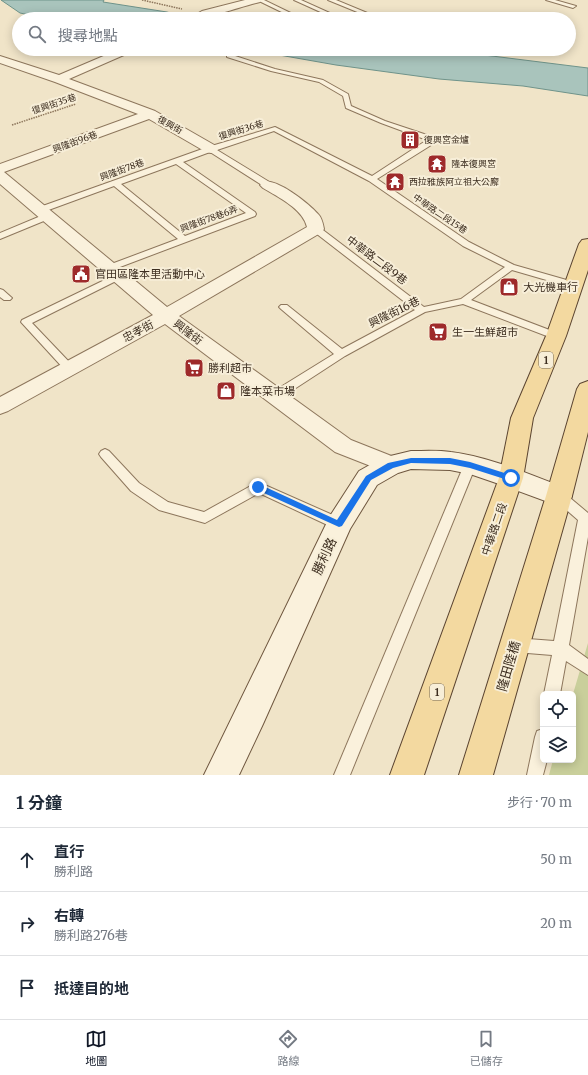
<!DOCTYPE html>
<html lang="zh-TW">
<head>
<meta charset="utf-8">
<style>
  body { margin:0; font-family:Merriweather,"Noto Sans TC",serif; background:#f6f6f7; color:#1f2937 }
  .controls { position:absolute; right:12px; bottom:12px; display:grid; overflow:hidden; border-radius:6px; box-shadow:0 2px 10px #0003 }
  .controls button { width:36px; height:36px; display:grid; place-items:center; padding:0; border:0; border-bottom:1px solid #e0e1e3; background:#fff; color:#1f2937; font:20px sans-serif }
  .stop { position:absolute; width:12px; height:12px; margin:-9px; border:3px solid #1a73e8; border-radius:50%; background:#fff }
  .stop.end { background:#1a73e8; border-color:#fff; box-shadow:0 1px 4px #0008 }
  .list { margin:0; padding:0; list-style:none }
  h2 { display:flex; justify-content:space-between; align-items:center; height:52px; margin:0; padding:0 16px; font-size:17px }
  h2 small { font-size:13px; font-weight:400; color:#747a83 }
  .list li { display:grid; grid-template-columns:26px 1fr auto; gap:12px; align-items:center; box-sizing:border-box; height:64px; padding:0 16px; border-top:1px solid #e0e1e3 }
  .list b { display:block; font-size:15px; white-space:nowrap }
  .list p { margin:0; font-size:13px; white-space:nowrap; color:#747a83 }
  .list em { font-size:13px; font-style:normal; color:#747a83 }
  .icon { flex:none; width:22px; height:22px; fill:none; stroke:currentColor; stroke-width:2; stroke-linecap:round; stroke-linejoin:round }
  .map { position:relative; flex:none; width:588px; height:775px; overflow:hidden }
  .search { position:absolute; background:#fff; box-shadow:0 2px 10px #0003; left:12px; right:12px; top:12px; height:44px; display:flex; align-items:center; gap:10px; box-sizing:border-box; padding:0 14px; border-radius:22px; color:#747a83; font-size:15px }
  .sheet { height:244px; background:#fff }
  nav { display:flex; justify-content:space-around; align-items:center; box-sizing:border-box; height:56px; border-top:1px solid #e0e1e3; background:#fff; font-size:11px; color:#747a83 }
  nav a { display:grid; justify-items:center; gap:2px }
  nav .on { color:#111827 }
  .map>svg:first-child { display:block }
  .green { fill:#c9cf9b }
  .water { fill:#a9c4bc; stroke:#6f938a }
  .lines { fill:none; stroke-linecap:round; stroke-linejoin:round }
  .lane-casing { stroke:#8d765c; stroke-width:2 }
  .street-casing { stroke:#8d765c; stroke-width:2 }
  .secondary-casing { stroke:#6f573f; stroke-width:2 }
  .primary-casing { stroke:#5b4430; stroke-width:2 }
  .path { stroke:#8d765c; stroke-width:1.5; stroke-dasharray:1.5 1; stroke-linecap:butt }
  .lane { fill:#faf1dc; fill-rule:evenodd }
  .street { fill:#faf1dc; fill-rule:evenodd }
  .secondary { fill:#faf1dc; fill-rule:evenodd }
  .primary { fill:#f3d9a0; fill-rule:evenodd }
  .route { fill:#1a73e8 }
  .labels { text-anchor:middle; stroke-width:4; stroke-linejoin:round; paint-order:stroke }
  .far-street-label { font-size:9px; fill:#3d2e20; stroke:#f7eed8 }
  .far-poi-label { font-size:9px; fill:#3d2e20; stroke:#f7eed8; text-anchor:start }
  .shield { fill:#f7eed8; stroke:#756857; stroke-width:1 }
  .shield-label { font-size:10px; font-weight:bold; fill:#3d2e20 }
  .street-label { font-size:11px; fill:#3d2e20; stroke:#f7eed8 }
  .poi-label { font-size:11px; fill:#3d2e20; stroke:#f7eed8; text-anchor:start }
  .near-street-label { font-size:13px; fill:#3d2e20; stroke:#f7eed8 }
</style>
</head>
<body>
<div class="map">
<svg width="588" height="775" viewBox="0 0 588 775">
  <rect width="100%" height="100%" fill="#f0e4c8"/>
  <!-- green -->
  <polygon class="green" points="588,643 588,775 549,775 553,760 573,760 573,694"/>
  <!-- water -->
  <g class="water">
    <polygon points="1,0 104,0 103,2 167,12 192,19 48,19 20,13"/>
    <polygon points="245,49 436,49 588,68 588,96 523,86 439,79 336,65"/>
  </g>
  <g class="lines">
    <defs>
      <g id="lane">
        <polygon points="257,0 264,0 303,19 296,19"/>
        <polygon points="294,0 301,0 343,19 336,19"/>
        <polygon points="328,0 336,0 377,17 372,18"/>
        <polygon points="546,0 555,0 576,6 573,8"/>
        <path d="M229,54L275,69L323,80L348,94L351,106L385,121L436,138V142L377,179L469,242L514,265L577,283L579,285L574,288L512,270L471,300L560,334L561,336L560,338H552L463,304L425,312L345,356L279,399H271L269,396L271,393L334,354L281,309L279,307L281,305H287L342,349L415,310L313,231L312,229L313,227H319L424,307L461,299L505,267L463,246L369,181L274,131L217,150L271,183V187H265L210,152L183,162L255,212L256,214L255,216L112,270H106L104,268L106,266L178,239L114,186L43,212H37L36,210L37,208L208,147L275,127L372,176L427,140L381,123L346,108L343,96L319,82L271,71L227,57V55ZM176,164L246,213L185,236L121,184Z"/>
        <polygon points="48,213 51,214 52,216 51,218 0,239 0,233"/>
        <polygon points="119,273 122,274 124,276 122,278 32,323 74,367 73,370 65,370 21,322 22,320"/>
        <polygon points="0,289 3,290 12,298 10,300 4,300 0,297"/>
        <polygon points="105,449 109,451 139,483 168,502 204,512 258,482 344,520 346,524 344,528 339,529 334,528 259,493 205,523 159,510 131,491 101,457 99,454 101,451"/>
        <polygon points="470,460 474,462 476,465 350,775 334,775 464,465 466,462"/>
        <polygon points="559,491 563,492 588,513 588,537 569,645 588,659 588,675 566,661 560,694 544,694 552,655 515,652 510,650 508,645 510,640 515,638 554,641 578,520 555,500 553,496 555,492"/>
        <polygon points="543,729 543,760 547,760 543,775 527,775 535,737 537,731"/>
      </g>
      <g id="street">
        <path d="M245,0H262L260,2C239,7 208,19 188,19L202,11Z"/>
        <path d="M120,49H135L133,51L69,79L155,111L216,146L218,149L216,152L211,153L206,152L149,119L4,172L167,307L307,227C303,209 278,197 263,188L260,185L263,182C277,178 308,203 318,214C322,218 323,224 324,229L322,232L179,316L351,440L399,459L403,465L399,471L391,474L335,452L165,324L8,411L0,414V397L153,315L0,184V164L138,114L55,82L0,63V56L59,75Z"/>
      </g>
      <path id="secondary" d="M411,451C424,451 438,450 451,452C491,457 530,475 568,489L572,496L568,503L559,506L502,485L470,474L450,470L411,469L398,473L377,485L350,529L263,724L239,775H204L330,516L359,471L382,458Z"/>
      <g id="primary">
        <polygon points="588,239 588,270 566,336 533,418 523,478 424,775 390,775 499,478 511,418 546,336 579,244 582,240"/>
        <polygon points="588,381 588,432 572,496 493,775 459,775 546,496 577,389 580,384"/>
      </g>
    </defs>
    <!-- lane casing -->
    <use href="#lane" class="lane-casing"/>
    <!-- street casing -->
    <use href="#street" class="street-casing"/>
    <!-- secondary casing -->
    <use href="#secondary" class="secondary-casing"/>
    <!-- primary casing -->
    <use href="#primary" class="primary-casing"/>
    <!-- path -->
    <g class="path">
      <polyline points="142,0 182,9"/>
      <polyline points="12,125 76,104"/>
    </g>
    <!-- lane -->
    <use href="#lane" class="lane"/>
    <!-- street -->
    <use href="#street" class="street"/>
    <!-- secondary -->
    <use href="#secondary" class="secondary"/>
    <!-- primary -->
    <use href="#primary" class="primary"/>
  </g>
  <!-- route -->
  <polygon class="route" points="411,458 450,458 470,462 514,476 515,478 511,481 470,468 450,464 411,463 393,468 371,480 342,526 339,527 255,489 254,487 258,484 261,485 337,520 366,476 388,463"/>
  <!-- icons -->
  <defs>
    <symbol id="building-square" viewBox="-11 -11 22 22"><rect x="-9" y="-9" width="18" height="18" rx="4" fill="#9e2a2b" stroke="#f7eed8"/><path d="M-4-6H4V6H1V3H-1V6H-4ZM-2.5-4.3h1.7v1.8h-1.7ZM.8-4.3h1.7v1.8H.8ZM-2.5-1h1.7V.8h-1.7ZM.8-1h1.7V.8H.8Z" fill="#fff"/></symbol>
    <symbol id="temple-square" viewBox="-11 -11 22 22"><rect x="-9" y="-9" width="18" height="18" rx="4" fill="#9e2a2b" stroke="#f7eed8"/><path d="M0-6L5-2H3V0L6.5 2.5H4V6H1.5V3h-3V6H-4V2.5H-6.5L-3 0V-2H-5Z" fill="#fff"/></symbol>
    <symbol id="civic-square" viewBox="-11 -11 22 22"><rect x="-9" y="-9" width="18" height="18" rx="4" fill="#9e2a2b" stroke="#f7eed8"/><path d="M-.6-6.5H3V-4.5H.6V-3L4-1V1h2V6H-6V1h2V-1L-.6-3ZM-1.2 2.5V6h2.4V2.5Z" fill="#fff"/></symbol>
    <symbol id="shop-square" viewBox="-11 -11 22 22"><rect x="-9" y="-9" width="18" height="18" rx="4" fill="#9e2a2b" stroke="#f7eed8"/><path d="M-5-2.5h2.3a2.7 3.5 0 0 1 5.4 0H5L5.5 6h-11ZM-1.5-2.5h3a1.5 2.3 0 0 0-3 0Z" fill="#fff"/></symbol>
    <symbol id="supermarket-square" viewBox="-11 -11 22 22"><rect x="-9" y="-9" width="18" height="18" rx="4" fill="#9e2a2b" stroke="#f7eed8"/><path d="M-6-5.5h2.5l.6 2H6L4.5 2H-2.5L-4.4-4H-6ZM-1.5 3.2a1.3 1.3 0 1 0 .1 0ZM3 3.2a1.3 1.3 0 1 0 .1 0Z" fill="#fff"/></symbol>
  </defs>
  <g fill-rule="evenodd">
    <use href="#building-square" x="399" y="129" width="22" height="22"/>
    <use href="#temple-square" x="426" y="153" width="22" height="22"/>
    <use href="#temple-square" x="384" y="171" width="22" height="22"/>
    <use href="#civic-square" x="70" y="263" width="22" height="22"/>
    <use href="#shop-square" x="498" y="276" width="22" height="22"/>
    <use href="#supermarket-square" x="427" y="321" width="22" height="22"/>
    <use href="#supermarket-square" x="183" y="357" width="22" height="22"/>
    <use href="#shop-square" x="215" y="380" width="22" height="22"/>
  </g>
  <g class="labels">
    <!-- far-street labels -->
    <g class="far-street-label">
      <text transform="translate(54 104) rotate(-18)" y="3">復興街35巷</text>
      <text transform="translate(170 125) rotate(29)" y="3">復興街</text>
      <text transform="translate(241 130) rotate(-17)" y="3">復興街36巷</text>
      <text transform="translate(75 142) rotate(-20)" y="3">興隆街96巷</text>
      <text transform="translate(122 170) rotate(-20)" y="3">興隆街78巷</text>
      <text transform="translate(440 214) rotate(34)" y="3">中華路二段15巷</text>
      <text transform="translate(209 219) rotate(-20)" y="3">興隆街78巷6弄</text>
    </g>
    <!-- far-poi labels -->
    <g class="far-poi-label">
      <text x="424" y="143">復興宮金爐</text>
      <text x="451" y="167">隆本復興宮</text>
      <text x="409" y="185">西拉雅族阿立祖大公廨</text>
    </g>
    <!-- shield labels -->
    <g class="shield">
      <rect x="539" y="352" width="14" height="16" rx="3"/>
      <rect x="430" y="684" width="14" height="16" rx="3"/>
    </g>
    <g class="shield-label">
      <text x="546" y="364">1</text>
      <text x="437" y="696">1</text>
    </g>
    <!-- street labels -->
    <g class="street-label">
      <text transform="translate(377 260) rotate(37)" y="4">中華路二段9巷</text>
      <text transform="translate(394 312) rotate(-26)" y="4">興隆街16巷</text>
      <text transform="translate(138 331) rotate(-28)" y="4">忠孝街</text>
      <text transform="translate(188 332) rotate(37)" y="4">興隆街</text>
      <text transform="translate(494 529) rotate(-71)" y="4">中華路二段</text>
    </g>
    <!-- poi labels -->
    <g class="poi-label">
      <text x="95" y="278">官田區隆本里活動中心</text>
      <text x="523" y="291">大光機車行</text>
      <text x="452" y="336">生一生鮮超市</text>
      <text x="208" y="372">勝利超市</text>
      <text x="240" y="395">隆本菜市場</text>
    </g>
    <!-- near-street labels -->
    <g class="near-street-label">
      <text transform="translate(324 556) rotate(-65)" y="5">勝利路</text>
      <text transform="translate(508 666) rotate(-74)" y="5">隆田陸橋</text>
    </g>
  </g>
</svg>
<div class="controls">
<button><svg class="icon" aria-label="locate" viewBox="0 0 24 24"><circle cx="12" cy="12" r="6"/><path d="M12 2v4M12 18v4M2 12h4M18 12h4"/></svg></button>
<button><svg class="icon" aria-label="layers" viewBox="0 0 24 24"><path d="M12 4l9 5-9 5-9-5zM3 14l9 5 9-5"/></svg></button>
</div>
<div class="stop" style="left:511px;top:478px"></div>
<div class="stop end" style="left:258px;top:487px"></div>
<div class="search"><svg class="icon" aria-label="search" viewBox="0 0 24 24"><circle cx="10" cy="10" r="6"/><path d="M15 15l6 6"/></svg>搜尋地點</div>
</div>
<section class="sheet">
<h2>1 分鐘<small>步行 · 70 m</small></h2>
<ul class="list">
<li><svg class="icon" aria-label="ahead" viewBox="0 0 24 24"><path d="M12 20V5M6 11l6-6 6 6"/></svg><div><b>直行</b><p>勝利路</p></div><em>50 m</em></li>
<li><svg class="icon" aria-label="right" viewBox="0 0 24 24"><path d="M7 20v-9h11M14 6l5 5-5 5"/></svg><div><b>右轉</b><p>勝利路276巷</p></div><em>20 m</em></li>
<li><svg class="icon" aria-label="arrive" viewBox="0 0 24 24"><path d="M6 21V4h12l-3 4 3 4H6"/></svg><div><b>抵達目的地</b></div></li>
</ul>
</section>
<nav>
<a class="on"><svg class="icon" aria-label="map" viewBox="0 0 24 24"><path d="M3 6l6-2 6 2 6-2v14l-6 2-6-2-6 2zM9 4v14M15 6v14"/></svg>地圖</a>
<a><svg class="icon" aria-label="directions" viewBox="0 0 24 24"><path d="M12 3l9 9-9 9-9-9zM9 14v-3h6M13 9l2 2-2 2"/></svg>路線</a>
<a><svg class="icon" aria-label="saved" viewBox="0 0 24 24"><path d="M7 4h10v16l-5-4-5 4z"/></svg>已儲存</a>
</nav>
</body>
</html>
